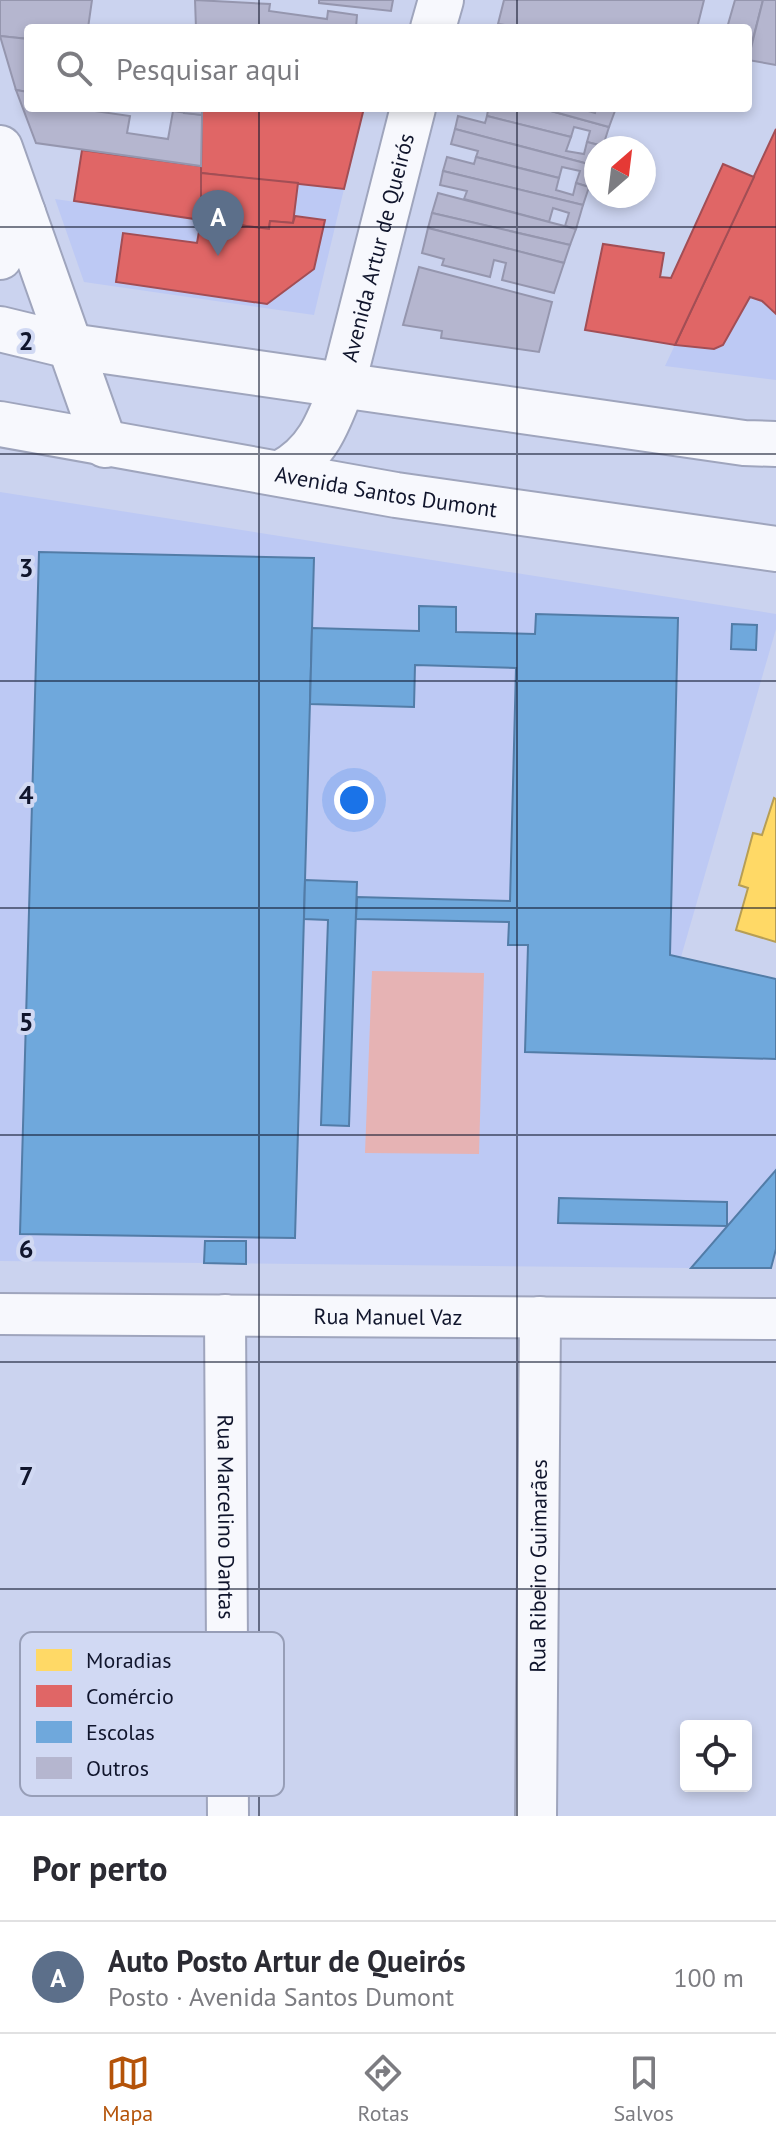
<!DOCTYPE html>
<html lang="pt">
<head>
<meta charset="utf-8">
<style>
  body { margin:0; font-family:"PT Sans",sans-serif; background:#f7f7f7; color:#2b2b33 }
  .controls { position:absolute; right:24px; bottom:24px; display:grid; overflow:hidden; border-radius:8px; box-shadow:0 4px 12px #0003 }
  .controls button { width:72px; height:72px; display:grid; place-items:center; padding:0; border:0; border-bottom:2px solid #e1e1e2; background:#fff; color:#2b2b33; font:40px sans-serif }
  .compass { position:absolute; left:584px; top:136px; width:72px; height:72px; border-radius:50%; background:#fff; box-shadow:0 4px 12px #0003; rotate:28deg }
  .you { position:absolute; left:354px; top:800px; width:28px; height:28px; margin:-20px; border:6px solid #fff; border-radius:50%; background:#1a73e8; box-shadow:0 0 0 12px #1a73e833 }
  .badge { display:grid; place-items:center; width:52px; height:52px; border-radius:50%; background:#b45309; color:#fff; font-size:26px; font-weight:700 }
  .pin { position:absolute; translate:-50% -66px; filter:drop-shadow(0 2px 4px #0008) }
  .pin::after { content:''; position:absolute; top:42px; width:28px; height:24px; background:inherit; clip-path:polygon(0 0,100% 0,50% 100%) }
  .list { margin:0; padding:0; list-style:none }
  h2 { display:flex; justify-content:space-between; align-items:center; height:104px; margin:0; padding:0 32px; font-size:34px }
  h2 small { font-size:26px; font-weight:400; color:#7c7c81 }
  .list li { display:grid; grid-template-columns:52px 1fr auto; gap:24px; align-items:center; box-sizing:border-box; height:112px; padding:0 32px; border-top:2px solid #e1e1e2 }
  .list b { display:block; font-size:30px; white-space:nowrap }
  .list p { margin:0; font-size:26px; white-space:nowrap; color:#7c7c81 }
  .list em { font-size:26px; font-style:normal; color:#7c7c81 }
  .icon { flex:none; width:44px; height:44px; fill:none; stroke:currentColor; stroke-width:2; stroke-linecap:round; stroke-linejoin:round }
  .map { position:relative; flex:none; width:776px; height:1816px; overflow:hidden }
  .search { position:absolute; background:#fff; box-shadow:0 4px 12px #0003; left:24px; right:24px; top:24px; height:88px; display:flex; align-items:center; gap:20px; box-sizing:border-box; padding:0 28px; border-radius:8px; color:#7c7c81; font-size:30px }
  .sheet { height:216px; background:#fff }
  nav { display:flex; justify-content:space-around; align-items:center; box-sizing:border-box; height:112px; border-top:2px solid #e1e1e2; background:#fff; font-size:22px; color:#7c7c81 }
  nav a { display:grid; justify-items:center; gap:4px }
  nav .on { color:#b45309 }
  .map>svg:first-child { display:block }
  .built { fill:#bdc9f4 }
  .green { fill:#e6b3b4 }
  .homes { fill:#ffd966; stroke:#b79e55; stroke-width:2 }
  .shops { fill:#e06666; stroke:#a24e55; stroke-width:2 }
  .schools { fill:#6fa8dc; stroke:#527ca7; stroke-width:2 }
  .building { fill:#b5b6cf; stroke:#9596ae; stroke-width:2 }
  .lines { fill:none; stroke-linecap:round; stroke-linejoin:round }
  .minor-casing { stroke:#9fa5bd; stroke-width:44 }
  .tertiary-casing { stroke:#9fa5bd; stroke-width:48 }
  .primary-casing { stroke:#9fa5bd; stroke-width:48 }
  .trunk-casing { stroke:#9fa5bd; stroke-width:48 }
  .minor { stroke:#f7f8fd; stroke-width:40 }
  .tertiary { stroke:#f7f8fd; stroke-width:44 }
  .primary { stroke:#f7f8fd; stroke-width:44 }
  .trunk { stroke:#f7f8fd; stroke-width:44 }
  .grid { fill:none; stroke:#10152c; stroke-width:2; stroke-opacity:0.55 }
  .labels { text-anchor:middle; stroke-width:8; stroke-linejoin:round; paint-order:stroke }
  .street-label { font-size:22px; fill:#10152c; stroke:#d1d9f3 }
  .key { fill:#d1d9f3; stroke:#979eb7; stroke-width:2 }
  .key-label { font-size:22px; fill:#10152c }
  .grid-label { font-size:26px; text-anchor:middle; font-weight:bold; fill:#10152c; stroke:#d1d9f3; stroke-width:8; stroke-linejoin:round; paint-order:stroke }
</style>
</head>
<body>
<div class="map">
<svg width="776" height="1816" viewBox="0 0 776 1816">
  <rect width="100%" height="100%" fill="#cbd3ef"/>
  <!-- built -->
  <g class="built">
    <polygon points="776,129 776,380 665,366 754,177"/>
    <polygon points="201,173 344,189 314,315 84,282 55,199 200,220"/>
    <polygon points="0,492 776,614 776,629 681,957 776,979 776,1170 691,1268 0,1261"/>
  </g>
  <!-- green -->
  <polygon class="green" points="372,971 484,973 479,1154 365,1153"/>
  <!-- homes -->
  <polygon class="homes" points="774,798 776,799 776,942 736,930 748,888 739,885 753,833 762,835"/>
  <!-- shops -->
  <g class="shops">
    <polygon points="202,108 364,108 344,189 201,173"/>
    <polygon points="776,129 776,314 762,301 750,297 723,345 714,349 675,345"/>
    <polygon points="82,150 201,166 201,220 74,201"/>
    <polygon points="723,164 754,177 675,345 585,330 603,244 664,253 660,277 671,278"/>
    <polygon points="201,173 298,183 293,223 270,221 269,229 201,220"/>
    <polygon points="295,216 325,220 314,269 267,304 116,282 123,233 197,243 201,220 269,229 270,221 293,223"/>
  </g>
  <!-- schools -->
  <g class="schools">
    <polygon points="39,552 314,558 295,1238 20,1234"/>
    <polygon points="419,606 456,607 456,632 535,634 536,614 678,618 670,955 776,979 776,1059 525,1052 528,945 508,945 509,922 356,919 357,897 510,901 516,668 415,665 414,707 310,704 312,628 419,631"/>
    <polygon points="732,624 757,625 756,650 731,649"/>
    <polygon points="305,880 357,882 349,1126 321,1125 328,920 304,919"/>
    <polygon points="776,1170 776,1249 771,1268 691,1268"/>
    <polygon points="559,1198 727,1202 727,1226 558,1223"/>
    <polygon points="205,1241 246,1241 246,1264 204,1263"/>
  </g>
  <!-- building -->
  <g class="building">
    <polygon points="0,0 92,0 88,28 28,28 28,39 0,36"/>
    <polygon points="195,0 270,4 269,11 327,19 328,11 357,15 356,28 196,28"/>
    <polygon points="319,0 393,0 391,11 319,3"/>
    <polygon points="504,0 704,0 697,28 526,28 498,24"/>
    <polygon points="735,0 763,0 748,58 748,28 727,28"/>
    <polygon points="763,0 776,0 776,65 748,60"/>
    <polygon points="0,36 28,39 28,92 16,90"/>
    <polygon points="16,90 28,92 28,108 74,108 130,116 127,133 168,139 173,111 202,115 201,166 36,143"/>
    <polygon points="184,108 202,108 202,115 184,113"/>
    <polygon points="483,108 540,108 609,127 603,146 587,142 590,131 574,127 571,137 487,116 488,110"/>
    <polygon points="540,108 578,108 595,113 596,108 616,108 609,127"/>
    <polygon points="458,116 485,123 487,116 571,137 566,151 584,154 587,142 603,146 596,148 596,166 455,129"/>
    <polygon points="455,129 596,166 596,168 589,187 576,183 580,171 562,167 559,178 476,157 478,151 451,144"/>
    <polygon points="447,157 474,164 476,157 559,178 556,190 573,195 576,183 589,187 583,205 443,171"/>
    <polygon points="443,171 583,205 576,229 565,226 569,213 553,208 549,222 464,199 467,191 440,185"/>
    <polygon points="438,193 549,222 576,229 570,245 432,213"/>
    <polygon points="432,213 570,245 564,263 428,228"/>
    <polygon points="428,228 564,263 554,293 502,280 506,263 494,260 490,277 442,265 444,259 422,253"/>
    <polygon points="419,267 552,302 539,352 441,338 442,331 403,325"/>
  </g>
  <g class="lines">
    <defs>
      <g id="minor">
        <path id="s1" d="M0,1314L776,1319"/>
        <path id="s2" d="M225,1315L228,1816"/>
        <path id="s3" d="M536,1816L540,1317"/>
      </g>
      <polyline id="tertiary" points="0,148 70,346"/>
      <g id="primary">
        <polyline points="433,28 441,0"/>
        <path id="s4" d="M342,387L413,108"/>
      </g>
      <g id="trunk">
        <polyline points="0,257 23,213"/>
        <polyline points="0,329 70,346 744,443 776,444"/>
        <polyline points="70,346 105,445"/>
        <path id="s5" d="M0,424L396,495L776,549"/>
        <path d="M281,473C317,454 328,424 342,387"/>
      </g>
    </defs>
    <!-- minor casing -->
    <use href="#minor" class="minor-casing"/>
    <!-- tertiary casing -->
    <use href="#tertiary" class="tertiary-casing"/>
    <!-- primary casing -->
    <use href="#primary" class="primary-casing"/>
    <!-- trunk casing -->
    <use href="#trunk" class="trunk-casing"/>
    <!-- minor -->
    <use href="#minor" class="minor"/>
    <!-- tertiary -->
    <use href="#tertiary" class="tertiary"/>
    <!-- primary -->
    <use href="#primary" class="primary"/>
    <!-- trunk -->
    <use href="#trunk" class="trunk"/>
  </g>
  <!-- grid -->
  <path class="grid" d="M259,0V28M517,0V28M259,108V1816M517,108V1816M0,227H776M0,454H776M0,681H776M0,908H776M0,1135H776M0,1362H776M0,1589H776"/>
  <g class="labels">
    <!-- street labels -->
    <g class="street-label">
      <text dy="8" stroke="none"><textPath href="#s4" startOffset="144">Avenida Artur de Queirós</textPath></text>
      <text dy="8" stroke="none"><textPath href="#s5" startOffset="392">Avenida Santos Dumont</textPath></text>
      <text dy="8" stroke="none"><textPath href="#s1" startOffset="388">Rua Manuel Vaz</textPath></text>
      <text dy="8" stroke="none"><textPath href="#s2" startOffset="202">Rua Marcelino Dantas</textPath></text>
      <text dy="8" stroke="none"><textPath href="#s3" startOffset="250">Rua Ribeiro Guimarães</textPath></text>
    </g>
  </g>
  <!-- legend -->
  <rect x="20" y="1632" width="264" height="164" rx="12" class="key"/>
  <rect x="36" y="1649" width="36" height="22" fill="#ffd966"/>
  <rect x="36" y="1685" width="36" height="22" fill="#e06666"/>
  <rect x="36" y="1721" width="36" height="22" fill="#6fa8dc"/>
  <rect x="36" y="1757" width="36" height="22" fill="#b5b6cf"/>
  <g class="key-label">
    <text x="86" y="1668">Moradias</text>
    <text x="86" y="1704">Comércio</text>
    <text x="86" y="1740">Escolas</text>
    <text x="86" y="1776">Outros</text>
  </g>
  <g class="grid-label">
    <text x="26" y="350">2</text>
    <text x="26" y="577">3</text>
    <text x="26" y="804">4</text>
    <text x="26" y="1031">5</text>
    <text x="26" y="1258">6</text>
    <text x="26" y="1485">7</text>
  </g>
</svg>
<div class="controls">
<button><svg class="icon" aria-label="locate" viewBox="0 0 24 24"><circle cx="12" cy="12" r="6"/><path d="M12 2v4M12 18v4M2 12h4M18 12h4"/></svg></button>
</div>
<svg class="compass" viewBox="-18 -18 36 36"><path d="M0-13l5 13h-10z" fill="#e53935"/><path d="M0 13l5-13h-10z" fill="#7c7c81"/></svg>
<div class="you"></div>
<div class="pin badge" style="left:218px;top:256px;background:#5c6f8a">A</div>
<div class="search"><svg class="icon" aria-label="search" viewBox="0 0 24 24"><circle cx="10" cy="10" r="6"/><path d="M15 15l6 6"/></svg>Pesquisar aqui</div>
</div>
<section class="sheet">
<h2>Por perto<small></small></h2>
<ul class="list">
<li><span class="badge" style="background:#5c6f8a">A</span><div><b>Auto Posto Artur de Queirós</b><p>Posto · Avenida Santos Dumont</p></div><em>100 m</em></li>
</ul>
</section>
<nav>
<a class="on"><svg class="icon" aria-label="map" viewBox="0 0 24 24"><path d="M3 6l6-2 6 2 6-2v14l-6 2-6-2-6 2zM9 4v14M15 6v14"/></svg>Mapa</a>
<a><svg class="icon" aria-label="directions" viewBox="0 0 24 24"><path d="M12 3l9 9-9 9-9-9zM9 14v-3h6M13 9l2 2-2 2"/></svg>Rotas</a>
<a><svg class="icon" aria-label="saved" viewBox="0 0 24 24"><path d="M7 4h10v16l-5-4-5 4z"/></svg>Salvos</a>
</nav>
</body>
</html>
